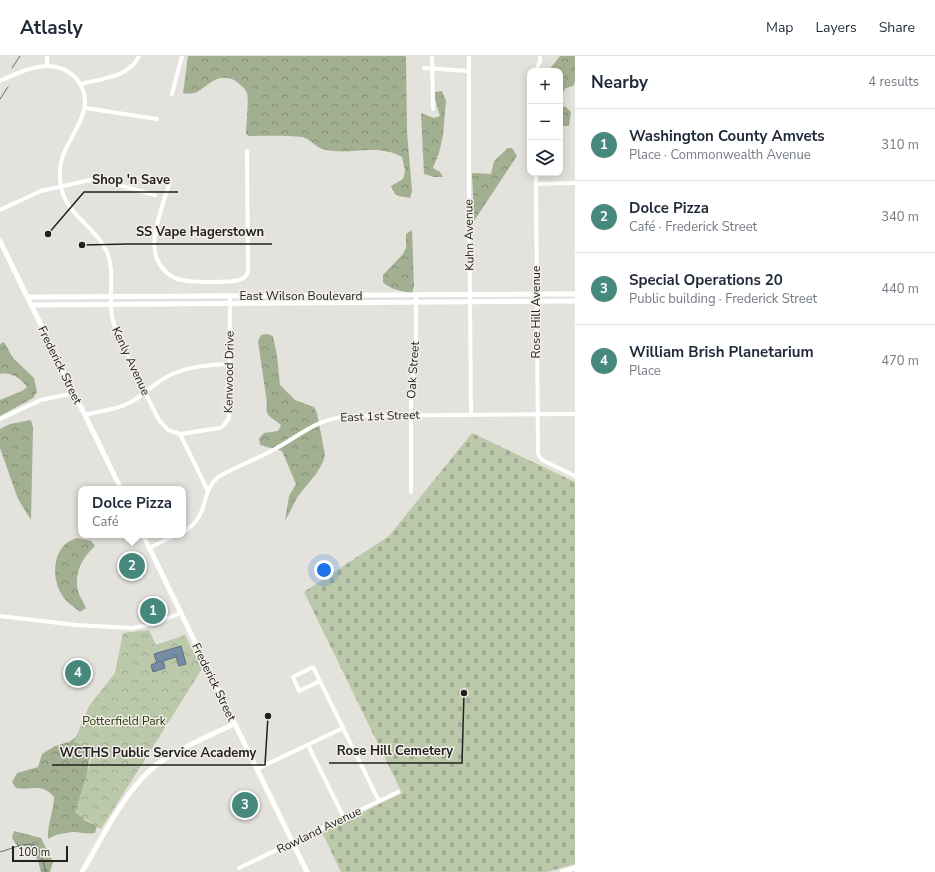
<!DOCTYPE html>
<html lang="en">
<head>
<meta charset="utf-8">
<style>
  body { margin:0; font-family:"Nunito Sans",sans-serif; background:#f6f6f7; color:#1f2937 }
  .controls { position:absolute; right:12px; top:12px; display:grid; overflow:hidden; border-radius:8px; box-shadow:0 2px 10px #0003 }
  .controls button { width:36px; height:36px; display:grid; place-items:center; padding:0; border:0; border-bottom:1px solid #e0e1e3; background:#fff; color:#1f2937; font:20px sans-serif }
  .scale { position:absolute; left:12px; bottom:10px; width:56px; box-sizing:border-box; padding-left:4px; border:2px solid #22211f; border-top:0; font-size:11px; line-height:14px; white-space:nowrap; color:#22211f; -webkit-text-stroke:3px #f2efe9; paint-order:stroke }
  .you { position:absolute; left:324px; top:514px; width:14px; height:14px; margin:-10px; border:3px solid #fff; border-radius:50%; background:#1a73e8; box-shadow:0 0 0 6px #1a73e833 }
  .badge { display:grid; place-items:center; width:26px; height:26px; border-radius:50%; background:#46897c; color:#fff; font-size:13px; font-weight:700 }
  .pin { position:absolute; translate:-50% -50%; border:2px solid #fff; box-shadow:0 1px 4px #0006 }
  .popup { position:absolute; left:78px; top:430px; width:108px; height:52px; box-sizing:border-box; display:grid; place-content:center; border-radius:8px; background:#fff; filter:drop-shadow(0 1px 3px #0005); font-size:13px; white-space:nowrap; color:#747a83 }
  .popup b { font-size:15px; color:#1f2937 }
  .popup::after { content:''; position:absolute; left:50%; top:100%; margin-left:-8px; border:8px solid transparent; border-top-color:#fff }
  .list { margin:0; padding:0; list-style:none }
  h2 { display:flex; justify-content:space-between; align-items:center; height:52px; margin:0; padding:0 16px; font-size:17px }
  h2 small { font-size:13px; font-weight:400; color:#747a83 }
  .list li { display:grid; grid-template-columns:26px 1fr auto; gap:12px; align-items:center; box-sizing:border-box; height:72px; padding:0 16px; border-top:1px solid #e0e1e3 }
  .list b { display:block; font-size:15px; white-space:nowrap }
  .list p { margin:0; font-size:13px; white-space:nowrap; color:#747a83 }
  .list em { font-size:13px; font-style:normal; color:#747a83 }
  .icon { flex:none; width:22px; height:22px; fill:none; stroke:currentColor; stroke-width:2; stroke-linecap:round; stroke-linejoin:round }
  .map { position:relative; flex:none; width:575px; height:816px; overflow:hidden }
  header { display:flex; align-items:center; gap:24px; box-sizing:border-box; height:56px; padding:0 20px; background:#fff; border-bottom:1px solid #e0e1e3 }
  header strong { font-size:19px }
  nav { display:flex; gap:22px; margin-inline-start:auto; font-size:14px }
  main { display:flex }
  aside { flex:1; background:#fff }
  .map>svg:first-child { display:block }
  .forest { fill:url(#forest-crowns) }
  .cemetery { fill:url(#cemetery-stones) }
  .park { fill:url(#park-crowns) }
  .water { fill:url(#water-ripples); stroke:#5c6d7d }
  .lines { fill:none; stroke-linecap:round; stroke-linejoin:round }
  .stream { stroke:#5c6d7d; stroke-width:1 }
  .minor { stroke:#fff; stroke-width:4 }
  .major { stroke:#fff; stroke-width:5 }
  .labels { text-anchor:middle; stroke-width:3; stroke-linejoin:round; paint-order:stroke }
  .street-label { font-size:12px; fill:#22211f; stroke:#f2efe9 }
  .park-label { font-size:12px; fill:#253502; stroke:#f2efe9 }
  .leader { fill:none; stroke:#22211f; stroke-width:1.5 }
  .callout-dot { fill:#22211f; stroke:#f2efe9; stroke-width:1.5 }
  .callout-label { font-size:13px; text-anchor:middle; font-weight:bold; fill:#22211f; stroke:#f2efe9; stroke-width:3; stroke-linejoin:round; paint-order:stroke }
</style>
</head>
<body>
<header>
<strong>Atlasly</strong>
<nav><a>Map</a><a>Layers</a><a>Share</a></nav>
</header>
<main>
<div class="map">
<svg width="575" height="816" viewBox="0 0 575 816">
  <defs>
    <pattern id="forest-crowns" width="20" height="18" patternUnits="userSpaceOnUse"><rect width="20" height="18" fill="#a2af90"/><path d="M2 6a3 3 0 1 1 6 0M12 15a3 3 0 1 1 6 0" fill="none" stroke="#848e75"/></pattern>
    <pattern id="cemetery-stones" width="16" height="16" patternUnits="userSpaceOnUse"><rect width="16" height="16" fill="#bbc8aa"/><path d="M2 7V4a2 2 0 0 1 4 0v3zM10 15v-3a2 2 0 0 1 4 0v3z" fill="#a0ac92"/></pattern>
    <pattern id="park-crowns" width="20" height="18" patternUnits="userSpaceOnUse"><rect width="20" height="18" fill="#bbc8aa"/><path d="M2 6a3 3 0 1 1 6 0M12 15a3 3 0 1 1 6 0" fill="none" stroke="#a0ac92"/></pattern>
    <pattern id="water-ripples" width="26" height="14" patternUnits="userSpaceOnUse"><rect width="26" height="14" fill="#758ea5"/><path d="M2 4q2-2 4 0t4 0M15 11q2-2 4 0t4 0" fill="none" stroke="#607486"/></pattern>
  </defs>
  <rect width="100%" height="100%" fill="#e4e2dc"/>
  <!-- forest -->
  <g class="forest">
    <path d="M188,0H406L407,76L412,135L410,142C399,139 396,143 391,130L403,123L405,115L402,101C378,87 351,99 326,94C318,93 312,85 305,82C298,79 260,80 249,80L246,78C246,69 249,43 247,37C244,31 239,27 234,24C227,21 220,21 213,25C201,32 198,40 183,37Z"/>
    <polygon points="560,0 575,0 575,26 573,30 566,32 560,39 560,15 548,15"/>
    <polygon points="442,35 446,45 443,79 439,97 433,112 440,116 443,121 434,121 424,118 421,57 434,62 440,60 435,43 435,36"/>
    <polygon points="560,50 566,51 571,56 569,70 562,70 560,68"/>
    <polygon points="508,92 512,92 517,100 474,165 472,117 491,118 494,105"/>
    <path d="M412,174L414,230L412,237C401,235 391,234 383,226V219L403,198L406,192V178Z"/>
    <path d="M267,278L273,280L277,300L280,329L295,344L314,351L317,357L325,399L323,406L316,418L298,440L285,465L289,440L296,428L282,395L260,389L259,382L264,377L278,375L281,369C272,361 264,361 267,347L258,285L261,279Z"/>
    <path d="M4,286L13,302L34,322L37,336L33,342L0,360V344L22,335L27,331C20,322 12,316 0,318V288Z"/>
    <polygon points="31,364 33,371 31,464 18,443 0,392 0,373 10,368"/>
    <path d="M77,482L91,485L95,490C81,503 73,519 79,538C81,543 84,547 86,552L80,556C74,551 66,546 62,539C50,520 53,488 77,482Z"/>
    <path d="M92,669L95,682L88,709L84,764L97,770L95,777C88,778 83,777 76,776C66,776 57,778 48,783C47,768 54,755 54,741C41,726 32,735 16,732L12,726L17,717L38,711L42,698L55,690L69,686Z"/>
    <polygon points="14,775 41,782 53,806 50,816 41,816 38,805 33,795 27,793 20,794 12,782"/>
  </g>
  <!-- cemetery -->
  <polygon class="cemetery" points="472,377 575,426 575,808 547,816 341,816 322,776 402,737 304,536 389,480"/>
  <!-- park -->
  <polygon class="park" points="149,574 156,589 185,579 202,613 101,773 75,757 94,694 74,686 89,650 115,617 123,577"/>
  <!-- water -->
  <polygon class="water" points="181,590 186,608 179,610 176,601 163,605 165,612 153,616 151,609 157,607 154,598"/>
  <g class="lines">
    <!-- stream -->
    <g class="stream">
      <polyline points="12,12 20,0"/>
      <polyline points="0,43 8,31"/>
      <path d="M0,796C12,793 23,786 35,789L40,796L46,816"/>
    </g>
    <!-- minor -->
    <g class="minor">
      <polyline points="47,0 47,8"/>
      <polyline points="432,0 433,53"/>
      <polyline points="469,0 469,127 471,358"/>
      <polyline points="424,12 469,15"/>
      <polyline points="536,15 540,5 540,0"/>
      <path d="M0,25C25,13 54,0 76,22C98,49 74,73 64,97C60,107 59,120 61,130C65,158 96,171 107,196C116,218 107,243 113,265C116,278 123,290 128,301C138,322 148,343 159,364L168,374L180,378L208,435"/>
      <path d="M80,28C100,23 130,21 139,0"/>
      <polyline points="172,38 182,0"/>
      <polyline points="85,52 157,63"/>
      <polyline points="530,55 530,66"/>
      <polyline points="536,117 538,398 542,404 575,420"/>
      <path d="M170,125C164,147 147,185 158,205C161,212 168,219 175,222C185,227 228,227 239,224C244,223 246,221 248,216L247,95"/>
      <polyline points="536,128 575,127"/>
      <polyline points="0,154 41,135 90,124 104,125 155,139"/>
      <path d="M85,359C99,355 116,354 129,347C140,342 147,334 157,327C178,311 204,309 230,308"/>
      <polyline points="0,363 41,344 74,337"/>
      <polyline points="180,378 220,372 224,369 229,362 230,240"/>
      <polyline points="411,436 411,336 416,280 416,239"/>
      <path d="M183,476C211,460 199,437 218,421C235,411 255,404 273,394C303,378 315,363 350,360L575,358"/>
      <polyline points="149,492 176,479"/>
      <polyline points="0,560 76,569 132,572 153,568 181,557"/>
      <path d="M320,625L299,635L293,621L313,611C335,655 357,700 379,745"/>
      <polyline points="308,689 344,762"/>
      <polyline points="257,713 343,672"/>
      <polyline points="239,812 398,736"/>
    </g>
    <!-- major -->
    <g class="major">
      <polyline points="0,185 121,433"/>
      <polyline points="28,241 575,238"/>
      <polyline points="31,249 575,245"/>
      <polyline points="143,479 307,816"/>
      <path d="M82,816C102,782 127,730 159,707C182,691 209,680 234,668"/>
      <polyline points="562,816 575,812"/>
    </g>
  </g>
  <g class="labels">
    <!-- street labels -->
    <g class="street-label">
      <text transform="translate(469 179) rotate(-91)" y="4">Kuhn Avenue</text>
      <text x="301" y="244">East Wilson Boulevard</text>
      <text transform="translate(536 256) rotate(-90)" y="4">Rose Hill Avenue</text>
      <text transform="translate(131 305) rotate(65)" y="4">Kenly Avenue</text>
      <text transform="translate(60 309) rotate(64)" y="4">Frederick Street</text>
      <text transform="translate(413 314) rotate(-86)" y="4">Oak Street</text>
      <text transform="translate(229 316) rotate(-89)" y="4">Kenwood Drive</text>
      <text transform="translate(380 360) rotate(-2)" y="4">East 1st Street</text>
      <text transform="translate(214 626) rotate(64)" y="4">Frederick Street</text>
      <text transform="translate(319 774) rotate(-26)" y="4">Rowland Avenue</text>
    </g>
    <!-- park labels -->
    <g class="park-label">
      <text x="124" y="669">Potterfield Park</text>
    </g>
  </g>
  <!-- callouts -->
  <path class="leader" d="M48 178L84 136H178M82 189L128 188H272M464 637L462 707H329M268 660L265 709H52"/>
  <g class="callout-dot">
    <circle cx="48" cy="178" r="4"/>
    <circle cx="82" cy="189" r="4"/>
    <circle cx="464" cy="637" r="4"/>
    <circle cx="268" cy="660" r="4"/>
  </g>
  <g class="callout-label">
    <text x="131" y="128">Shop 'n Save</text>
    <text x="200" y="180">SS Vape Hagerstown</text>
    <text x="395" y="699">Rose Hill Cemetery</text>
    <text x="158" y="701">WCTHS Public Service Academy</text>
  </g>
</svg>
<div class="controls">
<button>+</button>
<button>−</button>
<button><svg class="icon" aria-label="layers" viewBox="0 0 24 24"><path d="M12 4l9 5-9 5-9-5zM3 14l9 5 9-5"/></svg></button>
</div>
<div class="scale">100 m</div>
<div class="you"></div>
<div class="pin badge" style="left:153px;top:555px">1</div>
<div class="pin badge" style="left:132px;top:510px">2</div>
<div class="popup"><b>Dolce Pizza</b>Café</div>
<div class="pin badge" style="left:245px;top:749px">3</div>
<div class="pin badge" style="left:78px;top:617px">4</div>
</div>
<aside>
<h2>Nearby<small>4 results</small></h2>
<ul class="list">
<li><span class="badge">1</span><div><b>Washington County Amvets</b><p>Place · Commonwealth Avenue</p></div><em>310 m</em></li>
<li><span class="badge">2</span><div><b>Dolce Pizza</b><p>Café · Frederick Street</p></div><em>340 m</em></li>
<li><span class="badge">3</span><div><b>Special Operations 20</b><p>Public building · Frederick Street</p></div><em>440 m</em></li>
<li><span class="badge">4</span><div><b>William Brish Planetarium</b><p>Place</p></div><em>470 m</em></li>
</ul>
</aside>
</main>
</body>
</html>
